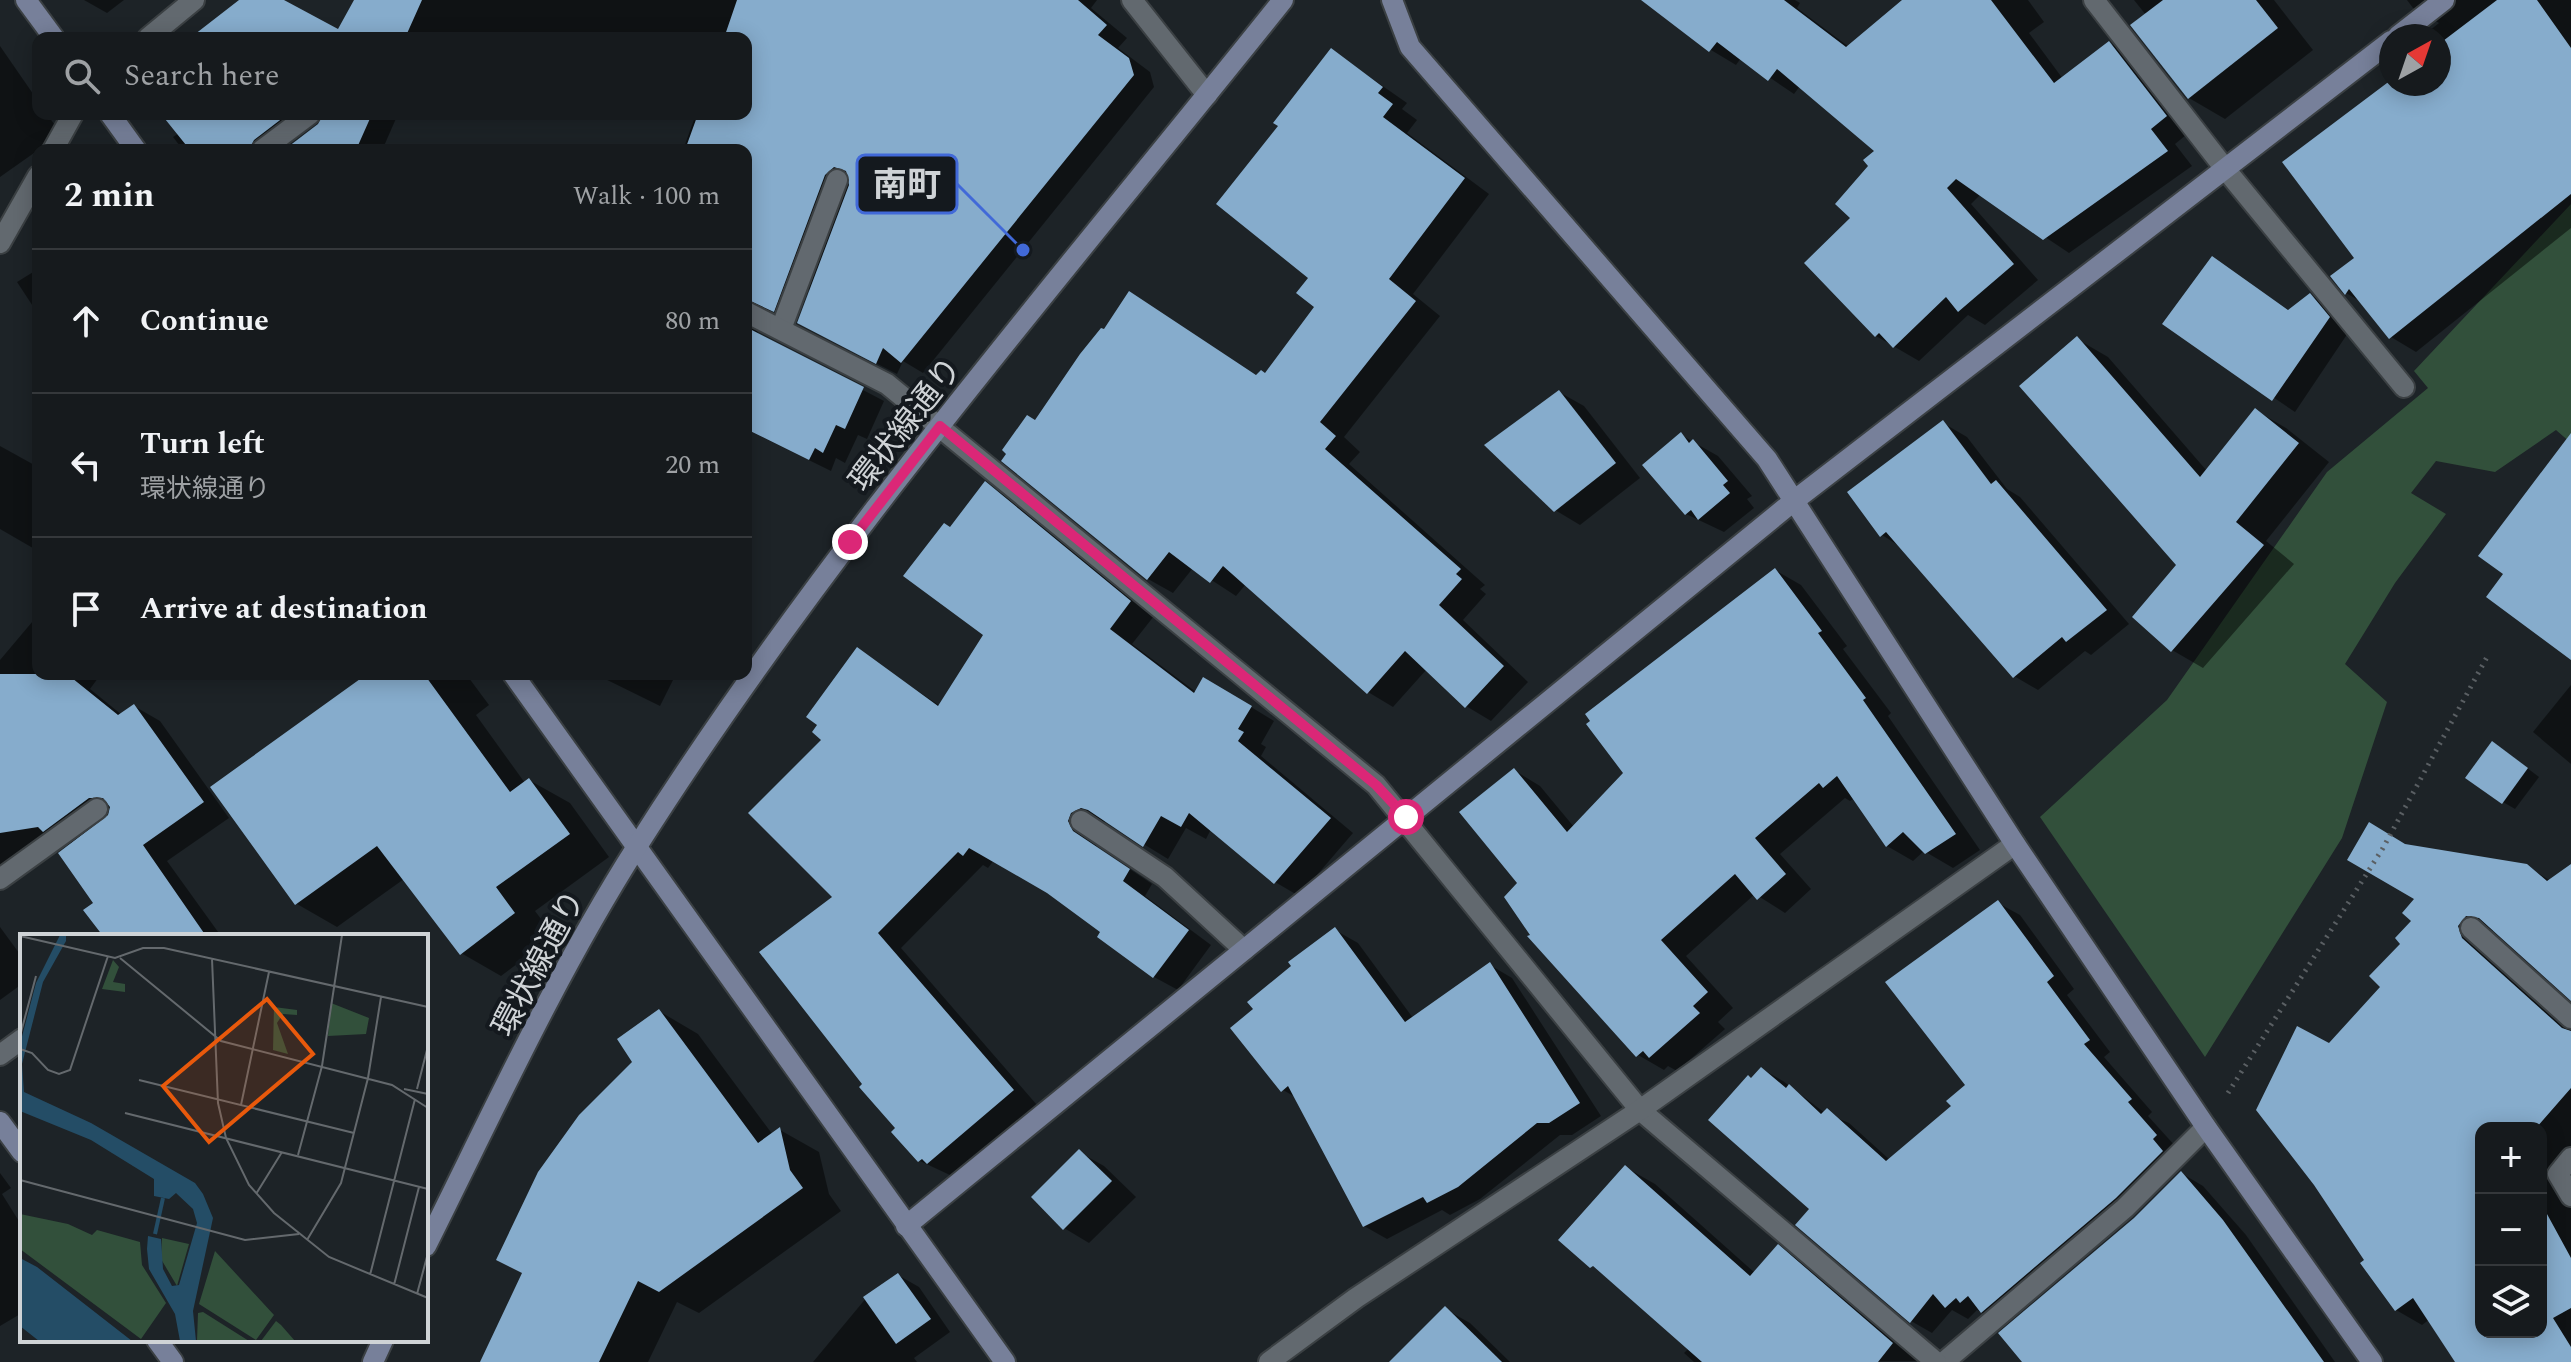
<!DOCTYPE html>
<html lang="en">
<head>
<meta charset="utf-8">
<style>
  body { margin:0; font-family:Spectral,"Noto Sans JP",serif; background:#1f2326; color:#f1f3f6 }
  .controls { position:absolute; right:24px; bottom:24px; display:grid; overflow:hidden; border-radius:16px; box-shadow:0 4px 20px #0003 }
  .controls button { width:72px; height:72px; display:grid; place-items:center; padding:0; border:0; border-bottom:2px solid #35383b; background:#161a1d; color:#f1f3f6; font:40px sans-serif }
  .compass { position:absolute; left:2379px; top:24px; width:72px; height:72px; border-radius:50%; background:#161a1d; box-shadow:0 4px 20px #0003; rotate:40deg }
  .stop { position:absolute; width:24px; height:24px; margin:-18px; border:6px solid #db2777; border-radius:50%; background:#fff }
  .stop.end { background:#db2777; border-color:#fff; box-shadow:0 2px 8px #0008 }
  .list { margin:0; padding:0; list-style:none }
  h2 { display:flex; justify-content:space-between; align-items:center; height:104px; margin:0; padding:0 32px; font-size:34px }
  h2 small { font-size:26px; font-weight:400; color:#9ea1a4 }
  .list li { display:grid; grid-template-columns:52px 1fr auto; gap:24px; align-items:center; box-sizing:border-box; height:144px; padding:0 32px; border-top:2px solid #35383b }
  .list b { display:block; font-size:30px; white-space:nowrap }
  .list p { margin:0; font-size:26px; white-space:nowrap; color:#9ea1a4 }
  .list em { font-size:26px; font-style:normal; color:#9ea1a4 }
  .icon { flex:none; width:44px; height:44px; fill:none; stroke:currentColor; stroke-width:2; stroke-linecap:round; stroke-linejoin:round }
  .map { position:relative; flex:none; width:2571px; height:1362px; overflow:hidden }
  .search { position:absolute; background:#161a1d; box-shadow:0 4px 20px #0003; left:32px; top:32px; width:720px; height:88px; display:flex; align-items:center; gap:20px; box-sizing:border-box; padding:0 28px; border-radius:16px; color:#9ea1a4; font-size:30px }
  .panel { position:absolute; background:#161a1d; box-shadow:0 4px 20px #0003; left:32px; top:144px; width:720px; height:536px; border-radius:16px }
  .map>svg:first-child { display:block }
  .green { fill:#32503b }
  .shadow { fill:#0007; fill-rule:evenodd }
  .building { fill:#86accc }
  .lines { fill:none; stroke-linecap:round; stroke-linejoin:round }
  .lane-casing { stroke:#3b4043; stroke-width:24 }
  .street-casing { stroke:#3b4043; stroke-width:24 }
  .secondary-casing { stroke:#3b4043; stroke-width:24 }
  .path { stroke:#5a5f63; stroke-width:5; stroke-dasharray:2 6; stroke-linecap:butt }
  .lane { stroke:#62696f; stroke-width:20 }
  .street { stroke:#62696f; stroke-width:20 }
  .secondary { stroke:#77809a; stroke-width:20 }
  .route { stroke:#db2777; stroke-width:10 }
  .labels { text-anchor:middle; stroke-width:8; stroke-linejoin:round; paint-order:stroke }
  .street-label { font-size:32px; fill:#cfd3d6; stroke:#14191e }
  .inset-river { fill:none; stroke:#244d66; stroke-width:4 }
  .inset-road { fill:none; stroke:#64696d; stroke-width:2 }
  .view { fill:#e8590c; fill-opacity:0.15; stroke:#e8590c; stroke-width:4 }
  .inset-edge { fill:none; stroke:#cfd3d6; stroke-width:4 }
  .leader { fill:none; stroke:#4169d8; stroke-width:3 }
  .callout-dot { fill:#4169d8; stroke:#14191e; stroke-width:3 }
  .callout { fill:#14191e; stroke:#4169d8; stroke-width:3 }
  .callout-label { font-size:34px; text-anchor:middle; font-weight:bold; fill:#cfd3d6 }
</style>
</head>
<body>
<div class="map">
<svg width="2571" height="1362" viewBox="0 0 2571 1362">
  <rect width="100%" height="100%" fill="#1d2327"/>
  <!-- green -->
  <polygon class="green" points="2571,204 2571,443 2556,430 2495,472 2436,461 2411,493 2446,514 2395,583 2345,664 2387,702 2342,838 2205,1057 2040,817 2167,700 2327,472 2428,388 2414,371"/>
  <!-- shadow -->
  <g class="shadow">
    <polygon points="84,0 124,0 107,13"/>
    <polygon points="243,0 280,0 339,32 357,0 1097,0 1091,8 1127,38 1118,48 1150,72 1154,87 923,373 903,361 897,374 821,335 811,291 808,290 795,322 769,310 760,313 753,325 760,336 884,401 867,439 858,435 845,463 836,458 831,471 746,429 746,150 683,150 696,114 746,114 746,38 196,38"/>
    <polygon points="1656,0 1795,0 1800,3 1797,8 1849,47 1905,0 2028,0 2044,22 2029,33 2063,79 2110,43 2135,58 2191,131 2175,144 2192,166 2069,253 1981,194 1971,204 2038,280 1985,325 1968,315 1919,361 1876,336 1807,263 1853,218 1878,151 1800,86 1794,94 1741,58 1736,65 1711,50 1673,22"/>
    <polygon points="2134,0 2274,0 2313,50 2225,119 2189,98 2146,15"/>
    <polygon points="2407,0 2571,0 2571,228 2416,352 2391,337 2363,303 2346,293 2333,277 2356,258 2391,83 2439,84 2439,36 2433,36 2429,31 2439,23 2413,8"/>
    <polygon points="0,46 38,101 38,114 47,114 61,134 0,177"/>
    <polygon points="1331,50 1407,103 1402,109 1417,120 1407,133 1489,194 1413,294 1440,316 1344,437 1360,452 1349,464 1485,585 1480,589 1486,594 1463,620 1528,682 1491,721 1466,706 1427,669 1393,707 1368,692 1246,584 1236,596 1193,568 1173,593 1148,579 1004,460 1104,332 1130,294 1258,376 1266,375 1317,306 1281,126"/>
    <polygon points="164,114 398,114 384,146 392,150 287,150 320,125 325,114 280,150 183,150 173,137 179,133"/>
    <polygon points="2212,259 2290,311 2310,295 2331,307 2350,330 2295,412 2164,323"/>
    <polygon points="38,269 38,314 17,282"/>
    <polygon points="2077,339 2108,357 2207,471 2255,410 2286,428 2329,462 2266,541 2294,564 2203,668 2172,650 2134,616 2179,565"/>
    <polygon points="1559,392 1584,406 1640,478 1580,525 1555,510"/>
    <polygon points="1943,423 1967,437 2007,489 2020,497 2129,624 2091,655 2085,651 2038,690 2014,676 1901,547 1882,535"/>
    <polygon points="1681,435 1718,456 1752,496 1747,499 1754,508 1724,532 1686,514"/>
    <polygon points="0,446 38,467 38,551 0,529"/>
    <polygon points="986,484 1009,498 1154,616 1132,644 1196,692 1228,693 1274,721 1261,744 1266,747 1261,756 1353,833 1299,896 1275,882 1211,829 1206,839 1186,828 1168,859 1106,821 1094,826 1091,836 1097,847 1152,884 1145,896 1211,945 1178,990 1154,977 1103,931 1048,891 994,860 988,868 983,865 901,948 1037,1105 952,1176 920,1161 865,1084 835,897 824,739 857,650 940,706 985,635 951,529"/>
    <polygon points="1775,570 1801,585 1847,646 1843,649 1891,713 1888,716 1980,850 1953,868 1924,851 1913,861 1887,846 1855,798 1850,801 1845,798 1780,854 1811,889 1785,913 1755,894 1686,956 1733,1008 1718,1022 1725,1029 1677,1071 1668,1066 1664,1070 1638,1055 1520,883 1514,770 1540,786 1574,827 1625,774"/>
    <polygon points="38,615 38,674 101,674 90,689 122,715 134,706 160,721 229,818 167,861 221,936 106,936 71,846 62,841 0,869 0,660"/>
    <polygon points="371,674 466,674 489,705 476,715 525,783 529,780 570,803 609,857 535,911 554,936 501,976 461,953 404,879 337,927 297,904"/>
    <polygon points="595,674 676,674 660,706"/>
    <polygon points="2571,685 2571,764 2533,732"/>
    <polygon points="2505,751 2539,777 2515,809 2503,802"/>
    <path d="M2407,846L2526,866L2551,881L2571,873V998L2495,929L2487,935L2488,955L2571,1029V1362H2458L2430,1319L2422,1325L2396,1310L2367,1261L2329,1045L2383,987L2413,921L2417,899ZM2481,1128H2541V1332H2481Z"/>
    <polygon points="1998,903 2020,915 2074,989 2067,995 2110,1052 2104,1057 2152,1112 2148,1116 2177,1148 2173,1152 2184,1164 2138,1210 2004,1324 1977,1310 1968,1319 1952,1310 1932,1333 1911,1321 1812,1209 1752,1080 1762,1069 1783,1081 1825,1113 1849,1123 1890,1160 1953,1106 1968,1086"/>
    <polygon points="0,927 22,957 22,984 0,1000"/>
    <polygon points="1335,930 1358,943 1413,1018 1490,965 1512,978 1601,1116 1572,1135 1560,1135 1480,1199 1450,1215 1442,1210 1387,1239 1364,1226 1297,1098 1283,1090 1256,1010"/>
    <polygon points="659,1011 698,1034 773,1135 780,1130 819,1152 829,1194 841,1211 699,1313 677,1302 648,1362 482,1362 524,1274 498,1259 635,1063"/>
    <polygon points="1079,1152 1104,1166 1136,1197 1089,1243 1064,1228"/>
    <polygon points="1625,1167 1655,1184 1755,1273 1778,1247 1807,1264 1921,1361 1694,1362 1684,1353 1689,1348 1561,1239"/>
    <polygon points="0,1173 11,1188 2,1194 22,1226 22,1313 0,1326"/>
    <polygon points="2181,1173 2203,1186 2246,1235 2335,1362 2024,1362 2135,1219"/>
    <polygon points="898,1275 919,1287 950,1332 914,1358 917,1362 813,1362 867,1297"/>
    <polygon points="1445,1309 1470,1323 1510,1362 1396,1362"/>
  </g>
  <!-- building -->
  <g class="building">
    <polygon points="239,0 284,0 338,29 354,0 422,0 405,38 190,38"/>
    <polygon points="737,0 1078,0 1107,25 1098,35 1129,58 1134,75 901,363 883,348 876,364 797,323 849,185 846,171 834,167 825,175 774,312 746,299 746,150 685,150 698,114 746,114 746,38 724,38"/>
    <polygon points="1641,0 1784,0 1846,47 1902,0 1991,0 2054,83 2109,41 2167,116 2151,129 2168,151 2043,240 1956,179 1947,188 2014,264 1958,312 1946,297 1893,348 1879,333 1875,337 1804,263 1850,218 1835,204 1868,166 1863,160 1874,151 1777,69 1768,81 1717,42 1709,52"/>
    <polygon points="2163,0 2256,0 2278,28 2188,99 2130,25"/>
    <polygon points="2497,0 2537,0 2571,48 2571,194 2389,339 2349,289 2345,295 2330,276 2354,258 2282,162 2391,80 2391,84 2439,84 2439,44"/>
    <polygon points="1331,48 1383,87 1378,93 1393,104 1383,117 1465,178 1389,279 1416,301 1320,422 1336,436 1325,449 1461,569 1456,574 1462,579 1439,605 1504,666 1465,708 1405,651 1367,694 1223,566 1210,583 1169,552 1147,580 1001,461 1006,454 1002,450 1027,415 1035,420 1080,354 1101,328 1104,329 1129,291 1256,375 1261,370 1265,373 1314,307 1296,293 1308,278 1216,204 1278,126 1273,123"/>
    <polygon points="161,114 288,114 254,140 249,150 190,150"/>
    <polygon points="323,114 372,114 356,150 284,150 318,124"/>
    <polygon points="2212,256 2288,310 2310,293 2330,317 2272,401 2162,324"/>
    <polygon points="746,327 864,387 845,429 836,425 823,453 815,448 809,460 746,429"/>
    <polygon points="2077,336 2200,477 2255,408 2299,443 2236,522 2264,545 2171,652 2132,617 2176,565 2019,386"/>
    <polygon points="1559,390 1616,463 1554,512 1484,445"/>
    <polygon points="1943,420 1991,484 1996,480 2107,610 2066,642 2062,637 2013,678 1886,532 1880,537 1847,492"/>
    <polygon points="1681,432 1689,443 1693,439 1728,481 1723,485 1730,493 1698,520 1691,510 1685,515 1642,465"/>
    <polygon points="2571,433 2571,660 2486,597 2503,574 2478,556"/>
    <polygon points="985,481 1131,601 1110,629 1194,693 1203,677 1252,706 1238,729 1244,732 1238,741 1331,818 1274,884 1189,813 1181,827 1161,816 1143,847 1088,810 1081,808 1071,813 1068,821 1073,831 1130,869 1123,881 1189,930 1153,978 1097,937 1100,932 1047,893 969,848 963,856 958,852 878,933 1014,1090 927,1164 922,1159 918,1162 891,1132 895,1128 859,1087 862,1084 759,952 832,897 748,813 821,740 812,732 817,725 806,717 857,647 938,706 983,635 903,576 944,523 950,527"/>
    <polygon points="1775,568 1822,631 1818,633 1866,698 1863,700 1956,834 1925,854 1903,832 1886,847 1837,776 1823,788 1819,783 1755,838 1786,874 1757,900 1735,874 1661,940 1708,992 1693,1006 1700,1013 1649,1058 1643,1051 1636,1057 1527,936 1530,935 1504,897 1517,883 1459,812 1514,768 1567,832 1623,773 1586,724 1590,721 1585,714"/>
    <polygon points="0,674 67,674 118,715 134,704 204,802 143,845 206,936 103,936 83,910 93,903 58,853 108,815 110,807 103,798 89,798 43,832 38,827 0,833"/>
    <polygon points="367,674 424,674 510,792 529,778 570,834 496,887 515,913 460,955 377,846 295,905 210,787"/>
    <polygon points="2492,741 2528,768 2502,804 2465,778"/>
    <polygon points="2369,822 2405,844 2527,864 2547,881 2571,864 2571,1001 2479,918 2466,916 2458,926 2462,938 2562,1028 2571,1031 2571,1088 2536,1128 2481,1128 2481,1332 2541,1332 2541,1203 2571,1258 2571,1308 2553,1318 2571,1347 2571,1362 2455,1362 2413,1298 2395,1311 2360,1263 2364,1260 2314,1185 2256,1110 2297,1026 2329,1043 2380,987 2369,976 2400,944 2395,938 2411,921 2402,913 2414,899 2347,860"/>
    <polygon points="1998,900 2054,976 2047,982 2090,1040 2084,1044 2132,1099 2128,1102 2157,1135 2153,1139 2163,1151 2116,1198 1981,1313 1968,1296 1960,1303 1956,1298 1945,1308 1933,1294 1910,1323 1795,1225 1809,1209 1708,1120 1748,1075 1751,1078 1761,1067 1786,1088 1789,1084 1821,1114 1827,1108 1886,1161 1951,1106 1946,1101 1965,1085 1885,982"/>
    <polygon points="1335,927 1405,1022 1490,962 1580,1103 1549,1123 1537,1123 1458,1187 1427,1203 1423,1197 1363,1227 1288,1086 1281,1092 1230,1028 1253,1009 1247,1002 1291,966 1288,962"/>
    <polygon points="659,1009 758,1143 780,1127 790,1170 803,1188 659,1292 638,1281 599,1362 480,1362 522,1273 496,1260 538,1172 579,1115 632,1062 617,1039"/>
    <polygon points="1079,1149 1112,1181 1063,1230 1031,1197"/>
    <polygon points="1625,1165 1750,1276 1778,1244 1893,1343 1878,1362 1702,1362 1593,1266 1590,1268 1558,1240"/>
    <polygon points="2181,1171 2223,1220 2324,1362 2022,1362 1998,1333 2134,1218"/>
    <polygon points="898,1273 931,1319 896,1344 863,1297"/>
    <polygon points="1445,1306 1502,1362 1389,1362"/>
  </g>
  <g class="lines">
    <defs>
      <g id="lane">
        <polyline points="262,150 310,114"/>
        <polyline points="2226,170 2404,387"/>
        <polyline points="781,329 837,180"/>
        <polyline points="0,879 97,809"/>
        <polyline points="2471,928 2571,1018"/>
        <polyline points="0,1055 22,1039"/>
        <polyline points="2571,1158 2558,1174 2571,1196"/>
        <polyline points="1944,1362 2125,1208 2206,1127"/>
      </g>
      <g id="street">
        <polyline points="1132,0 1207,95"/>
        <polyline points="2094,0 2226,170"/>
        <polyline points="148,38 194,0"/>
        <polyline points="53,150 73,114"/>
        <polyline points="0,243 38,176"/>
        <polyline points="746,312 887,384 1376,785 1640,1110 1936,1362"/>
        <polyline points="1081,821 1165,877 1244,950"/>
        <polyline points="1269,1362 1356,1298 1640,1110 2015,844"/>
      </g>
      <g id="secondary">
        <polyline points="26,0 54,38"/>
        <polyline points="1392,0 1410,47 1767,459 2015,844 2206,1127 2372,1362"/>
        <polyline points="2398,36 2444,0"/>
        <polyline points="110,114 136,150"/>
        <polyline points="513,674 1005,1362"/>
        <polyline points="0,1122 22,1152"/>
        <polyline points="906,1226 1795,500 2391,41"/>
        <path d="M426,1246C493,1112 556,974 636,848C826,548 1061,278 1283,0"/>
        <polyline points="157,1340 173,1362"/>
        <polyline points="373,1362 383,1340"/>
      </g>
    </defs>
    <!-- lane casing -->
    <use href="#lane" class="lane-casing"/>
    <!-- street casing -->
    <use href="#street" class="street-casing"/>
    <!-- secondary casing -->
    <use href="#secondary" class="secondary-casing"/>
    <!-- path -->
    <polyline class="path" points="2228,1093 2383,848 2487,657"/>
    <!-- lane -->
    <use href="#lane" class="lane"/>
    <!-- street -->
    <use href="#street" class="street"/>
    <!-- secondary -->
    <use href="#secondary" class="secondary"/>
  </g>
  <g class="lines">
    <!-- route -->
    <polyline class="route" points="850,542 940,426 1376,785 1406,817"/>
  </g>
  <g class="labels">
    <!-- street labels -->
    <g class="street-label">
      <text transform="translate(905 424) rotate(-52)" y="11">環状線通り</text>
      <text transform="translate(538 963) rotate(-62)" y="11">環状線通り</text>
    </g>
  </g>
  <!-- overview -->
  <g transform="translate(20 934)">
    <rect width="408" height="408" fill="#1d2327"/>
    <path d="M93,26L99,33L93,48L105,50V58L82,55ZM311,69L349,84L346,100L308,102ZM254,73L277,76V81L263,80L257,89L268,120L253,116ZM0,280L48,290L72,301L77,296L120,308L122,331L146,369L121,405L0,315ZM142,304L169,310L157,352L141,325ZM195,317L254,381L236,406L179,370ZM183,378L229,407H177L178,379ZM256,387L261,391L275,407H241Z" fill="#32503b"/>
    <path d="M40,1H46V7L23,48L2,130L4,158L71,189L175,249L183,260L193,284L173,377L176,407H160L155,380L129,335L127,315L128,302L141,305L143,335L152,352L159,351L177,289L173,275L156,259L149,265L134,262V245L71,206L0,177V110L16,49ZM0,324L17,333L112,407H19L0,392Z" fill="#244d66"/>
    <path class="inset-river" d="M135,300L143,264"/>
    <path class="inset-road" d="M0,2L95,24L123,14H144L408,73M100,24L201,107L372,151L408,174M192,25L198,169L206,204L229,251L254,279L309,323L408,364M0,102L16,42M0,115L12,119L28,136L39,140L50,136L88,22M119,146L334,199M384,155L408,160M397,155L408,112M221,171L249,38M105,179L408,255M278,221L302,132L322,1M0,246L225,306L279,300M236,260L262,218M287,306L321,249L348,144L361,63M350,341L395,165M374,351L399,253M397,360L408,319"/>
    <path class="view" d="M247,65L293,120L189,208L143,152Z"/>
    <rect width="408" height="408" class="inset-edge"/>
  </g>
  <!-- callouts -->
  <path class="leader" d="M1023 250L957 184"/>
  <circle class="callout-dot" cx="1023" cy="250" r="8"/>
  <rect class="callout" x="857" y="155" width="100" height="58" rx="8"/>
  <g class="callout-label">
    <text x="907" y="196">南町</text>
  </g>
</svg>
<div class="controls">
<button>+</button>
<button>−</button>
<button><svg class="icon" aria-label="layers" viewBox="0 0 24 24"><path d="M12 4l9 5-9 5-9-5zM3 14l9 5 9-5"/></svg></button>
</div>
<svg class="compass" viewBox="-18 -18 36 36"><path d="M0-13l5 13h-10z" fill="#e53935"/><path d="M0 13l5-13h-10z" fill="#9ea1a4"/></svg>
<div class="stop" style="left:1406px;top:817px"></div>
<div class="stop end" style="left:850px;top:542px"></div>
<div class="search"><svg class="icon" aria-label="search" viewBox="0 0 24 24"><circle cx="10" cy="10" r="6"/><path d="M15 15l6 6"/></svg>Search here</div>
<section class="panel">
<h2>2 min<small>Walk · 100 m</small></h2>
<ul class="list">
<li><svg class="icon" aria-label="ahead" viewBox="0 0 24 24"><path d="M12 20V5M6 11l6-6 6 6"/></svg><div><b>Continue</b></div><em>80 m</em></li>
<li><svg class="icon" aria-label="left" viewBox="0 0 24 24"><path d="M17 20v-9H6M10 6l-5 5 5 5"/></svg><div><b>Turn left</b><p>環状線通り</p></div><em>20 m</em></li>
<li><svg class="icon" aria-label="arrive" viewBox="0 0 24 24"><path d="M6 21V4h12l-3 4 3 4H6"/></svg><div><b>Arrive at destination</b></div></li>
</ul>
</section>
</div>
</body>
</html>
